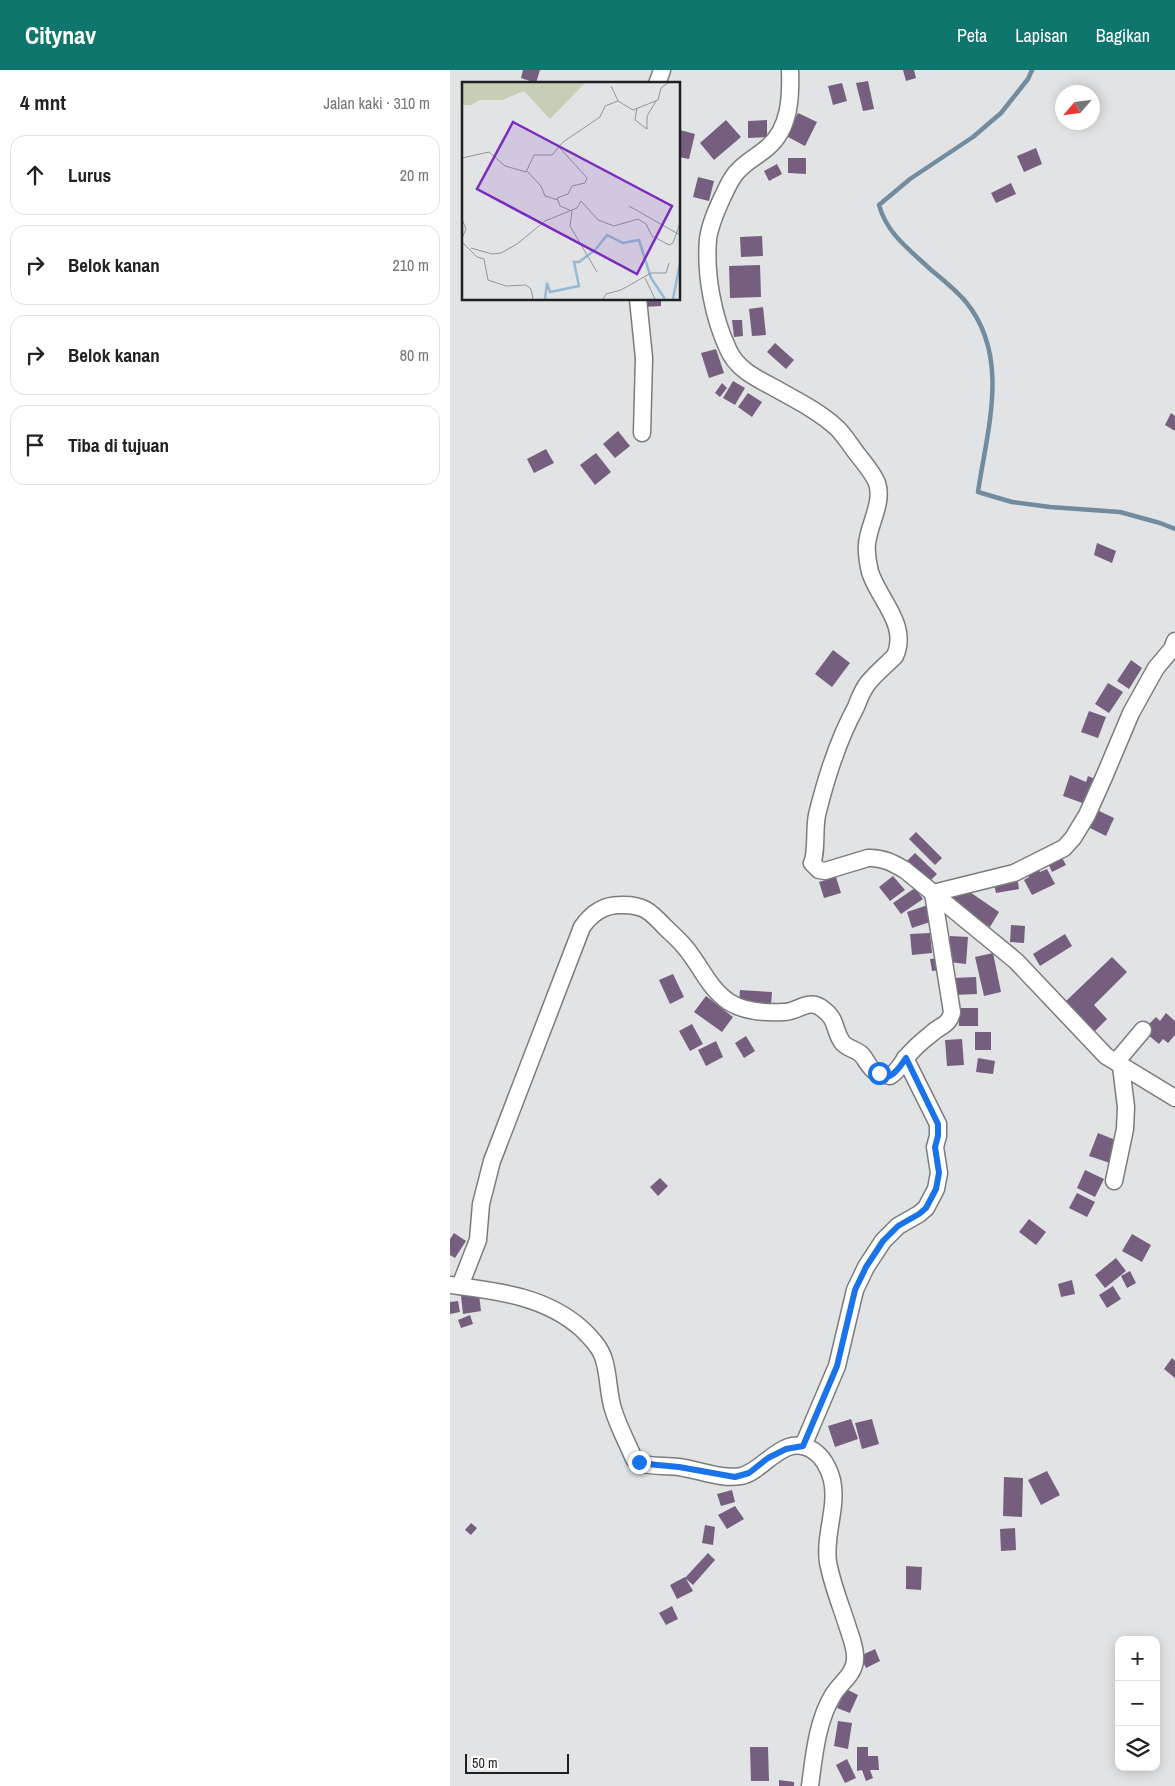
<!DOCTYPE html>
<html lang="id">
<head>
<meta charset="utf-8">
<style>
  body { margin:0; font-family:"Archivo Narrow",sans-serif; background:#f2f2f2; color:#222 }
  .controls { position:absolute; right:15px; bottom:15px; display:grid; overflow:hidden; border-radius:10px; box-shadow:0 2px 12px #0003 }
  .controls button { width:45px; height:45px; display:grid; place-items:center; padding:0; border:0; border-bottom:1px solid #e0e0e0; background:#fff; color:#222; font:25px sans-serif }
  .compass { position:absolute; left:605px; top:15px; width:45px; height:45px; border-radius:50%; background:#fff; box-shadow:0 2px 12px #0003; rotate:242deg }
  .scale { position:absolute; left:15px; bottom:12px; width:104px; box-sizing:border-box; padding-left:5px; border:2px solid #1f2021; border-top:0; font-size:14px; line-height:18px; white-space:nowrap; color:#1f2021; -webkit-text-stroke:4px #fff; paint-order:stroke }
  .stop { position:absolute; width:15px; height:15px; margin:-11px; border:4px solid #1a73e8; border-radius:50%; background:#fff }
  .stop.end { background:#1a73e8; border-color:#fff; box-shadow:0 1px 5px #0008 }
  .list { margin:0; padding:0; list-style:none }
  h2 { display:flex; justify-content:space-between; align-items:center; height:65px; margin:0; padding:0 20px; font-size:21px }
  h2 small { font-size:16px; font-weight:400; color:#767676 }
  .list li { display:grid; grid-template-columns:32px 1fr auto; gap:15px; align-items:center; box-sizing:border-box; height:80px; margin:0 10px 10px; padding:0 10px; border:1px solid #e0e0e0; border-radius:15px }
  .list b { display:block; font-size:19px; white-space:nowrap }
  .list em { font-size:16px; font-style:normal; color:#767676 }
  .icon { flex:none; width:28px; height:28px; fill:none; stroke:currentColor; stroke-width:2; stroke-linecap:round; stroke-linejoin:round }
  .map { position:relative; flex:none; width:725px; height:1716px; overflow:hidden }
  header { display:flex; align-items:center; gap:30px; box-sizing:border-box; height:70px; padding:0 25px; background:#0f766e; color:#fff }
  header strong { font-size:24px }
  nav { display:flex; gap:28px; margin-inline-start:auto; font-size:18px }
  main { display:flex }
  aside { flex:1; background:#fff }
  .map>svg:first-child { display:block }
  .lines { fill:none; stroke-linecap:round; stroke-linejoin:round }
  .stream { stroke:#728b9e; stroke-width:4.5 }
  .building { fill:#765f7e }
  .street-casing { stroke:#7a7c7e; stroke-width:19 }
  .street { stroke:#fff; stroke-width:16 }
  .route { stroke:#1a73e8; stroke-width:6 }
  .inset-river { fill:none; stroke:#96b9d4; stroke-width:2.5 }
  .inset-road { fill:none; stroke:#939597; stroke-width:1 }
  .view { fill:#7b2cbf; fill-opacity:0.15; stroke:#7b2cbf; stroke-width:2.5 }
  .inset-edge { fill:none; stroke:#1f2021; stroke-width:2.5 }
</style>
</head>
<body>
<header>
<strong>Citynav</strong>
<nav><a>Peta</a><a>Lapisan</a><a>Bagikan</a></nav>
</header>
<main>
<aside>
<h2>4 mnt<small>Jalan kaki · 310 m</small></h2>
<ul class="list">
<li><svg class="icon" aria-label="ahead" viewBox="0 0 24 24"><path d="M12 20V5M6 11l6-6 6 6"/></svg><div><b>Lurus</b></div><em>20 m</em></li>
<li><svg class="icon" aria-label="right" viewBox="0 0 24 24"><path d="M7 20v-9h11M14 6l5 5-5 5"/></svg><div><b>Belok kanan</b></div><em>210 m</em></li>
<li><svg class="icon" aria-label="right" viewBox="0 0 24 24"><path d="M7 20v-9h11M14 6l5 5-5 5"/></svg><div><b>Belok kanan</b></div><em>80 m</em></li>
<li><svg class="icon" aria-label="arrive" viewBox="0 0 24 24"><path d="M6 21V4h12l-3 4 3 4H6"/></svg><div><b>Tiba di tujuan</b></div></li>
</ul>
</aside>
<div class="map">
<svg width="725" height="1716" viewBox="0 0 725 1716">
  <rect width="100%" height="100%" fill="#e1e3e5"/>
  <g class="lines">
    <!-- stream -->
    <path class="stream" d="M582,0L578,9L551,43L523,67L460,109L429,135C437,164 459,179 480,199C492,209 506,220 516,232C561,287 537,360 528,422L562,432L600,437L670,442L710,453L725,459"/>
  </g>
  <!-- building -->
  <g class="building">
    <polygon points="73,0 90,0 86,13 71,8"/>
    <polygon points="453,0 464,0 466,8 456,11"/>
    <polygon points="418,11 424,39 413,41 406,13"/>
    <polygon points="392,13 397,31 383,35 378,16"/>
    <polygon points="348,43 367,52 355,76 336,66"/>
    <polygon points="276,50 291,67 264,90 250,73"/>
    <polygon points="317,50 317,67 298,68 298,51"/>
    <polygon points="230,60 245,64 239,89 229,87"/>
    <polygon points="586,78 592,94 574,102 567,86"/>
    <polygon points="338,88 356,88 356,104 338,103"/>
    <polygon points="327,94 332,104 319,111 314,101"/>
    <polygon points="248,107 264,111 259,131 243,127"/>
    <polygon points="561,113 566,124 546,133 541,123"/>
    <polygon points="312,166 313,186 291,187 290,167"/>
    <polygon points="310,195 311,227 280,228 279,196"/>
    <polygon points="193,229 211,229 211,236 193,237"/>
    <polygon points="313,237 316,265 302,266 299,239"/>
    <polygon points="282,250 292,250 293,266 284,267"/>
    <polygon points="325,273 344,290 336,299 317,282"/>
    <polygon points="266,279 274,303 259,308 251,283"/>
    <polygon points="283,311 295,318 285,335 273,328"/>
    <polygon points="272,313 277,318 270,327 265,323"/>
    <polygon points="298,323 312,332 302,347 288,337"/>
    <polygon points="721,343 725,346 725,361 715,355"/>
    <polygon points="168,361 180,376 165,388 153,374"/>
    <polygon points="96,379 104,393 84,403 77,389"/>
    <polygon points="146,383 161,402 145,415 130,395"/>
    <polygon points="647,473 666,481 662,493 644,485"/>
    <polygon points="383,580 400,593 382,617 365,604"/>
    <polygon points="681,590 692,598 679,619 667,611"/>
    <polygon points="658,613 673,622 659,643 645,634"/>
    <polygon points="639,641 656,647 648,668 631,662"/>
    <polygon points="620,705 636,712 638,706 647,710 638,735 613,726"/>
    <polygon points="645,739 664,748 656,766 636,756"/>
    <polygon points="466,762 492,788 485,795 459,769"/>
    <polygon points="465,783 487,804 477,814 455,793"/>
    <polygon points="610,784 616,795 602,802 597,791"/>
    <polygon points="587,797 590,802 597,799 605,814 582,825 574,810 579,807 577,802"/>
    <polygon points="443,806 455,820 440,831 429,817"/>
    <polygon points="567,806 569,819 546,823 543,810"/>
    <polygon points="386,807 391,823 374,828 369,812"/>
    <polygon points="511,816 549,842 540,857 501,831"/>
    <polygon points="465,818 473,829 451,844 443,833"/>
    <polygon points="478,835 483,851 462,858 457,842"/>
    <polygon points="561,855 575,856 574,873 560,872"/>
    <polygon points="480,863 482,883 462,885 460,864"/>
    <polygon points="615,864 622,876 590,896 583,884"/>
    <polygon points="500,866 518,867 516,894 499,892"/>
    <polygon points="543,883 551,922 534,926 525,887"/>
    <polygon points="662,887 677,902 644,935 657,949 643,963 614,933"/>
    <polygon points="490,888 492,900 482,901 480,889"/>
    <polygon points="223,904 234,927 220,934 209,910"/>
    <polygon points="526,907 527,924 503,925 503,908"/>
    <polygon points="290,920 322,922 321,935 289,932"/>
    <polygon points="256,926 283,947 272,962 244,942"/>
    <rect x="509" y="938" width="19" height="18"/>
    <polygon points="716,943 725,951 725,965 718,973 713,969 709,974 698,965 702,960 697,956 706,947 710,951"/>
    <polygon points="242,954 253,974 240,981 229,961"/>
    <rect x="525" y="962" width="16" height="18"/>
    <polygon points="296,966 305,981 294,988 285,973"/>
    <polygon points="512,969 514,995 497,996 495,970"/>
    <polygon points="266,971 273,987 256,996 248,980"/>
    <polygon points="528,988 545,991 543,1004 526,1002"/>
    <polygon points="648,1063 668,1071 660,1093 639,1086"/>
    <polygon points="635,1100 654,1109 645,1127 627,1118"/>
    <polygon points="210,1108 218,1116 208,1126 200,1117"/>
    <polygon points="627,1123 645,1132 637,1147 619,1138"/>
    <polygon points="579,1149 596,1162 586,1175 569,1162"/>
    <polygon points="4,1163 16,1171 5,1188 0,1185 0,1169"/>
    <polygon points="682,1164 701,1175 692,1192 672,1181"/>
    <polygon points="666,1188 676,1201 655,1218 645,1205"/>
    <polygon points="680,1201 686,1213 677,1218 671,1206"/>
    <polygon points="622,1210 625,1224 611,1227 608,1214"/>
    <polygon points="663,1216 671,1229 657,1238 649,1225"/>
    <polygon points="29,1224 31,1241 13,1244 11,1226"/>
    <polygon points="8,1231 10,1242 0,1244 0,1232"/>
    <polygon points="20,1245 23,1254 11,1258 8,1250"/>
    <polygon points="722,1288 725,1291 725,1308 714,1299"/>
    <polygon points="401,1349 408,1369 385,1377 378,1356"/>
    <polygon points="422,1349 429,1374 412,1379 405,1353"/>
    <polygon points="597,1401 610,1425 591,1435 578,1410"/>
    <polygon points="554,1407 573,1408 572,1447 553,1446"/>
    <polygon points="282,1420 285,1432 271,1436 267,1424"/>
    <polygon points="285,1436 294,1449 277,1459 268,1445"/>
    <polygon points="21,1453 27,1458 21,1465 15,1460"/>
    <polygon points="255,1455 265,1457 263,1475 252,1473"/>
    <polygon points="565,1458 566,1480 551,1481 550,1459"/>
    <polygon points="258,1483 265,1490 243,1515 235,1508"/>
    <polygon points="456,1496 472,1497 471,1520 456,1519"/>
    <polygon points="235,1507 243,1521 227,1529 220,1515"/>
    <polygon points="222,1536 228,1549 216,1555 209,1543"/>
    <polygon points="425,1579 430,1591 416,1598 410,1586"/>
    <polygon points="396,1619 408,1625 400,1643 387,1638"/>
    <polygon points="388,1651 402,1653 398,1679 384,1676"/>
    <polygon points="300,1677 318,1677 319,1711 301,1711"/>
    <polygon points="407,1677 418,1677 418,1686 428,1686 429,1700 420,1700 423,1708 416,1711 412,1700 407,1701"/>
    <polygon points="397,1689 406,1708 395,1713 386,1695"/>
    <polygon points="329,1710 344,1712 344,1716 329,1716"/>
  </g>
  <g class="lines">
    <defs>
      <g id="street">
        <path d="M340,0C341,27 340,58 318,77C308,86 295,92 286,103C280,110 277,118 273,126C267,139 260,154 258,169C255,204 263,247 278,279C288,302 311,310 330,321C350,332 371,343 387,358C395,366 401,376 408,385C415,394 423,403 427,413C433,431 421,451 418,468C415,478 418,493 420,502C429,530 459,555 445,586C436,595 426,603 418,613C413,619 409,629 406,637C388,670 376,708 367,745C364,759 367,783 362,793L369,800L375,801L418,788C432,787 443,793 455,800L566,891L656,986L725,1028"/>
        <polyline points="207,14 212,0"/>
        <polyline points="188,229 194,288 192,363"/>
        <polyline points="666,992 693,960"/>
        <polyline points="664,1111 675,1059 676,1037 671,996"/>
        <path d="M0,1215C47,1221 95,1226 132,1259C141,1268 151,1278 154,1290C159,1306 158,1323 163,1339C168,1356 177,1372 184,1389C187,1391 190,1393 194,1394C204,1397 217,1395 228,1397C247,1399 272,1410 291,1406C315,1401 334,1361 364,1381C374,1388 379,1399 382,1410C388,1437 374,1465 378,1492C382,1515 392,1538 399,1561C402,1570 406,1580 405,1590C404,1605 390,1613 383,1625C367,1651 364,1686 360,1716"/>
        <path d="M10,1216L28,1170L31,1134L42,1091L132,857C141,844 153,835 170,835C193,834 200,841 215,857C221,863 228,869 234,876C250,894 258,918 279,932C295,942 316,943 334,942C347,942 358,929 370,937C389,950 382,957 392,972C396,978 405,979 411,984C416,989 419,998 425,1001C429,1004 435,1005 440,1006C447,1002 450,996 455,989C462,980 472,971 481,964C489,956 500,955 502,942L483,823L564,803L614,778L623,768L637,745L654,707L681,643L706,598L722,579L725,571"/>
        <polyline points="353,1376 387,1296 405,1220 416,1197 433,1171 448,1156 469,1144 476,1138 486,1119 489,1103 485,1077 488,1066 488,1054 455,988"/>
      </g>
    </defs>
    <!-- street casing -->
    <use href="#street" class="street-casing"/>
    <!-- street -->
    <use href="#street" class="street"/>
  </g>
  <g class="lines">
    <!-- route -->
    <path class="route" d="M189,1392L197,1394L229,1397L285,1407L299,1403L318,1388L336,1379L353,1376L387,1296L405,1220L416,1197L433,1171L448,1156L469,1144L476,1138L486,1119L489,1103L485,1077L488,1066V1054L456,988C451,995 447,1002 440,1006L429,1003"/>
  </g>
  <!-- overview -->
  <g transform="translate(12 12)">
    <rect width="218" height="218" fill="#e1e3e5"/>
    <path d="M0,1H123L88,37L62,9L40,18H18L9,23H0Z" fill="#c7ceb5"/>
    <path class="inset-river" d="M83,217L85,201L88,210L117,204L112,180H117L133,168L145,153L161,161L177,158L189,196L203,217M211,217L218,181"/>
    <path class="inset-road" d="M149,4L156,19M175,26L173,38L185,47V34L194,19M97,65L125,96L123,101L110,104L106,112L95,116L98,124L110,129L108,144L135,190M0,76L27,70L43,84L64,90L72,73H90L101,60L138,35L143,24L156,19L171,28L196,18L199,6L206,1M65,89L79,104L83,114L96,118M167,124L218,153M0,137L4,147L0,156M0,160L15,175L22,177L26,198L44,204L64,203L69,207L71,217M9,166L30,172L39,171L55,162L83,139L115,126L119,119L136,138L152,144L176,137L184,142L190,154L207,163L211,161L218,141M183,196L193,217M141,217L144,212L159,208L189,191H204L207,181"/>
    <path class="view" d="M51,40L210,124L175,192L15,107Z"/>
    <rect width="218" height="218" class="inset-edge"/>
  </g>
</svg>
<div class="controls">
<button>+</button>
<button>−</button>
<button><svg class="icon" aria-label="layers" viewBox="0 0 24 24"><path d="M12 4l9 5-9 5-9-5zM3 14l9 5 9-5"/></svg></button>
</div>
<svg class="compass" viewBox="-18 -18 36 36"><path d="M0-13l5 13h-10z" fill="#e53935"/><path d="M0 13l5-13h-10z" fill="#767676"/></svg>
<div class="scale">50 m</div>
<div class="stop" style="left:429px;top:1003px"></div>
<div class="stop end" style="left:189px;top:1392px"></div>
</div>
</main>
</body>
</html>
